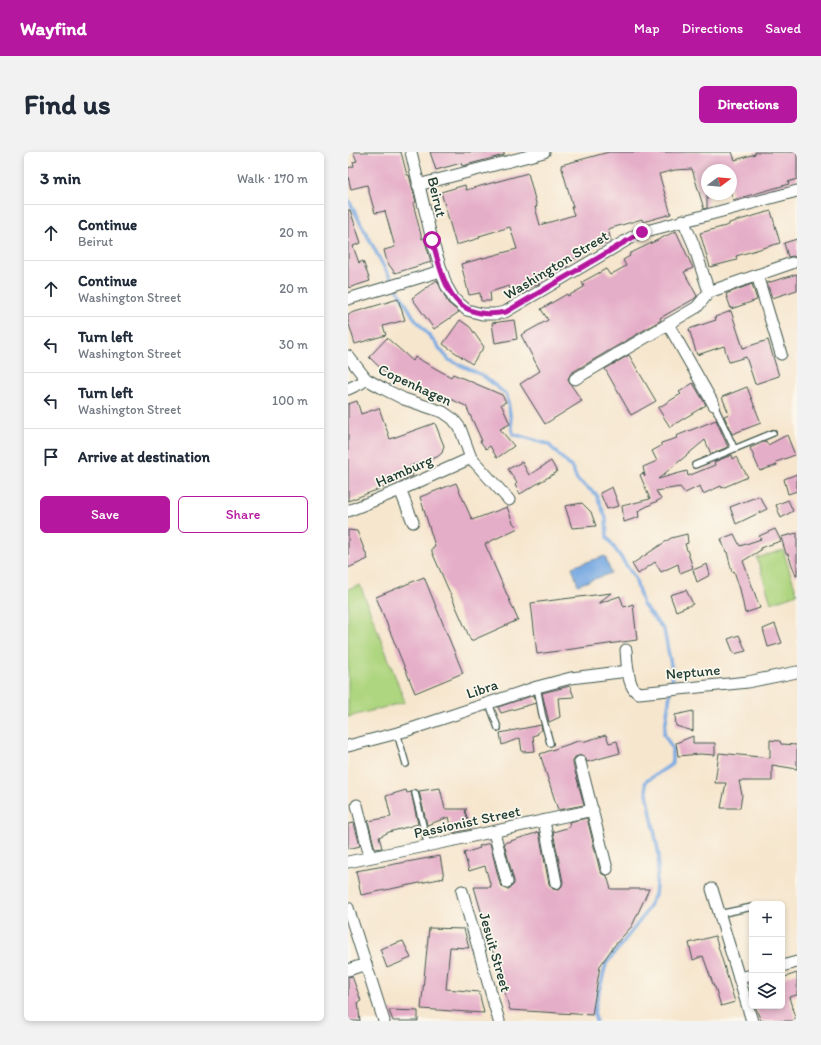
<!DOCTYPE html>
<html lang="en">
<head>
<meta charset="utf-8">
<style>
  body { margin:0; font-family:Itim,sans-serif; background:#f2f2f3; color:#1f2937 }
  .controls { position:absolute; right:12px; bottom:12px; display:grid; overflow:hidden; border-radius:6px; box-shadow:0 2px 6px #0003 }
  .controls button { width:36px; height:36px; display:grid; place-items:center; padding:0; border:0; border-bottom:1px solid #e0e1e3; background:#fff; color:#1f2937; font:20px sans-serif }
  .compass { position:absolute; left:353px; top:12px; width:36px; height:36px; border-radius:50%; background:#fff; box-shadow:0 2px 6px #0003; rotate:74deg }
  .stop { position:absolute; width:12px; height:12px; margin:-9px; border:3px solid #b5179e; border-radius:50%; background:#fff }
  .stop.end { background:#b5179e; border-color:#fff; box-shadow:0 1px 4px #0008 }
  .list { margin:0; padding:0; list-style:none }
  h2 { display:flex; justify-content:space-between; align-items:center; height:52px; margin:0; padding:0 16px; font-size:17px }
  h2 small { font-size:13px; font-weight:400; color:#747a83 }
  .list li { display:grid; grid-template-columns:26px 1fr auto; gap:12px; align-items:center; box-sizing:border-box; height:56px; padding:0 16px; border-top:1px solid #e0e1e3 }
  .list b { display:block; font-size:15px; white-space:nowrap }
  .list p { margin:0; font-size:13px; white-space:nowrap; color:#747a83 }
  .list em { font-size:13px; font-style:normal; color:#747a83 }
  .actions { display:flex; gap:8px; padding:12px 16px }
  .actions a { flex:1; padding:9px 0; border:1px solid #b5179e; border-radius:6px; text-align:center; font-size:14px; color:#b5179e }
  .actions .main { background:#b5179e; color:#fff }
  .icon { flex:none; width:22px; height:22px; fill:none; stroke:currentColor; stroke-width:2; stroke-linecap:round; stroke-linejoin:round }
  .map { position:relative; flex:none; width:449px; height:869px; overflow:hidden; border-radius:6px }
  header { display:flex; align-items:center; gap:24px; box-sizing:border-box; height:56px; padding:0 20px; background:#b5179e; color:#fff }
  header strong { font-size:19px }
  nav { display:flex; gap:22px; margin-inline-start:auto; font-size:14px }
  .intro { display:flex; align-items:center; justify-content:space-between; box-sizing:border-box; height:96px; padding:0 24px }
  h1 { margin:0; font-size:28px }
  .button { padding:10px 18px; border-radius:6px; background:#b5179e; color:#fff; font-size:14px; font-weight:700 }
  main { display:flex; gap:24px; padding:0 24px }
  aside { flex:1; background:#fff; border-radius:6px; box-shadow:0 2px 6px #0003 }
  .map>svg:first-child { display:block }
  .green { fill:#aed57f; stroke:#66895a }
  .water { fill:#76a8e2; stroke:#4a728b }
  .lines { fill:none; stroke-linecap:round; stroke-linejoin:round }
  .stream { stroke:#76a8e2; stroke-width:3.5 }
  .building { fill:#e5aec8 }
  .service-casing { stroke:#3f564b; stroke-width:8 }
  .minor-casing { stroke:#3f564b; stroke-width:13 }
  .service { stroke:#fff; stroke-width:5.5 }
  .minor { stroke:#fff; stroke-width:11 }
  .route { stroke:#b5179e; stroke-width:5 }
  .labels { text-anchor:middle; stroke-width:3.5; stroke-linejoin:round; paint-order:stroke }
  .street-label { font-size:15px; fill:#1f3d34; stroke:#fbf7ec }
</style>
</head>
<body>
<header>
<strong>Wayfind</strong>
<nav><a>Map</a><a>Directions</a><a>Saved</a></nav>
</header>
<div class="intro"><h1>Find us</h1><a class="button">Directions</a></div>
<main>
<aside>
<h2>3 min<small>Walk · 170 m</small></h2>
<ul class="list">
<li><svg class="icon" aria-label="ahead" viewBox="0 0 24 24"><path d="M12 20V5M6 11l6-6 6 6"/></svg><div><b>Continue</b><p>Beirut</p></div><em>20 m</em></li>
<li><svg class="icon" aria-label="ahead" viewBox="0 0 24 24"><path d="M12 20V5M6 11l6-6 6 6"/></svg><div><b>Continue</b><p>Washington Street</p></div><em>20 m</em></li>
<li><svg class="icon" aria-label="left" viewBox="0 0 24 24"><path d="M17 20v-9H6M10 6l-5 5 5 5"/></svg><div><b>Turn left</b><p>Washington Street</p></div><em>30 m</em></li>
<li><svg class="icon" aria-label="left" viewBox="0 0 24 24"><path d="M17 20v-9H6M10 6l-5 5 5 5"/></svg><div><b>Turn left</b><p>Washington Street</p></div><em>100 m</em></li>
<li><svg class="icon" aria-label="arrive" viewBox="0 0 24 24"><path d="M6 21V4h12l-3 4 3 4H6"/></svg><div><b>Arrive at destination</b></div></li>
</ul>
<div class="actions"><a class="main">Save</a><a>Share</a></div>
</aside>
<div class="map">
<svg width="449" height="869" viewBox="0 0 449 869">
  <rect width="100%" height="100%" fill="#fbf7ec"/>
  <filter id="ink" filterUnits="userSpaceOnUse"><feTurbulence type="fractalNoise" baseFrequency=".025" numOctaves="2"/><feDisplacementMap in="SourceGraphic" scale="8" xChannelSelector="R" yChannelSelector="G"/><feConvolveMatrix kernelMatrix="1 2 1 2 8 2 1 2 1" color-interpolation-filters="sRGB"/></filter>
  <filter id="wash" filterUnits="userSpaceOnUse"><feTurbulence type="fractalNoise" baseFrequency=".012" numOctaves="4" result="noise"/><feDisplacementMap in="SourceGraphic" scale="16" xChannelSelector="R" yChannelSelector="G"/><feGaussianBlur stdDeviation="0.9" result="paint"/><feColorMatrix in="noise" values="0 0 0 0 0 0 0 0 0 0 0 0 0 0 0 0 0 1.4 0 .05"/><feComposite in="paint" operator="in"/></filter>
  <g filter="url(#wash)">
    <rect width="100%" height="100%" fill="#f6e6ce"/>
    <!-- green -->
    <g class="green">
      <polygon points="435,398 449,442 423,451 409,406"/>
      <polygon points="12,433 57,550 0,565 0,437"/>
    </g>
    <!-- water -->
    <polygon class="water" points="257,404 263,421 230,433 224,415"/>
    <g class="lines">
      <!-- stream -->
      <polyline class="stream" points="0,47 36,115 65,164 101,208 134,223 159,243 165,282 200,292 224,316 229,328 248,342 258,366 259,385 287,426 295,453 316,478 325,523 316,582 324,596 324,612 297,630 311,704 307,743 294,766 258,812 246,860 248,869"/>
    </g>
    <g id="blocks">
      <!-- building -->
      <g class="building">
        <polygon points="5,0 53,0 59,23 61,23 68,50 65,51 74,87 76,86 83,110 47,121 39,110 36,98 47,95 37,59 27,61 19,33 3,37 0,25 0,16 6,14 5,10 9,9"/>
        <polygon points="82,0 156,0 156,3 114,14 113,11 88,18"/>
        <polygon points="261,0 384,0 387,8 407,2 407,0 449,0 449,27 440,30 441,32 385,48 383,41 383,18 359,18 359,56 356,57 344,17 327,18 311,22 323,62 295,70 294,67 260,77 263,89 233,98 235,104 218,109 220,115 206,123 190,127 191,132 178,136 179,139 176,141 164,144 161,134 142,140 143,149 133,149 132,141 121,143 113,112 169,97 162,75 131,84 132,86 108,93 93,40 117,33 118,38 180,21 189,55 187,55 192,73 226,63 223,55 225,55 213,13"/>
        <polygon points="0,58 2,58 13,91 5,94 11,111 15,109 22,129 0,136"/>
        <polygon points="423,59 432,91 388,104 389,108 362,115 352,81 381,73 381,71"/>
        <polygon points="328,79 345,116 336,120 349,144 346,147 312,166 313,168 223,221 220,227 221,230 234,249 197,272 172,232 192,219 173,183 200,168 193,157 219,142 220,144 236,135 234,130 258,117 262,123 278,114 275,108 282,104 281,102"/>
        <polygon points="449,87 449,106 445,104 440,105 436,91"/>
        <polygon points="449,122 449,138 424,146 419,131"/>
        <polygon points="89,128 100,151 111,160 86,177 64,146"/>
        <polygon points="404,132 409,148 383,157 378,142"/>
        <polygon points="50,147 57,168 35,174 38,183 7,192 0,169 0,162"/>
        <polygon points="383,159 395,196 420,188 431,224 407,232 398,205 381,210 376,194 349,203 341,177 368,168 367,165"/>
        <polygon points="112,168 122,175 136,195 124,212 95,192"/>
        <polygon points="166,168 169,187 147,191 144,171"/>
        <polygon points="39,186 65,209 67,205 103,225 105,222 154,243 158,250 153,252 162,272 152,277 166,294 149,306 142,294 138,297 132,289 134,289 118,254 89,241 86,248 47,225 45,228 21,205"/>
        <polygon points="281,203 308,249 283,263 257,217"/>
        <polygon points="345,231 358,253 322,275 310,256 333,242 331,240"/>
        <polygon points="399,235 413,271 384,282 376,264 381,262 374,245"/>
        <polygon points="9,249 13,262 31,256 42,287 87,271 96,294 94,301 89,305 62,314 65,324 0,349 0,252"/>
        <polygon points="368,268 380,295 363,302 357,288 310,327 339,319 340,324 367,313 366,310 384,303 385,307 388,305 400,325 374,336 373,334 355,342 352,334 337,341 332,335 308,339 313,347 290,359 291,365 276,370 274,354 302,347 292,323 295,321 297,324 295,315 309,309 304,299 313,294 313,291 329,286 328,284"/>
        <polygon points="439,283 447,303 428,310 429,313 412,319 402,296 418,289 420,293"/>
        <polygon points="203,309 209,320 172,342 167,333 169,331 160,317 174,310 181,323"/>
        <polygon points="449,322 449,339 440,342 436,327"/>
        <polygon points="108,331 124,368 159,355 165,371 170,376 137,392 170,468 123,489 84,400 84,396 87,394 72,345"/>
        <polygon points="264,335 271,354 259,357 252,341"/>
        <polygon points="411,344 419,357 388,372 382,355"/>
        <polygon points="440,348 445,359 433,366 428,353"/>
        <polygon points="234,351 243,360 248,374 224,376 217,354"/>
        <polygon points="427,377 433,389 412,396 413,398 395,409 412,456 397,461 392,437 386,419 384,420 379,400 378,400 373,387 386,382 392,394 413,387 411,384"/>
        <polygon points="0,378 9,379 20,407 0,416"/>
        <polygon points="449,381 449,424 448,424 440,402 438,402 433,385"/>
        <polygon points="339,382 340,391 337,392 345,416 332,421 330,412 313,420 307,410 290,422 284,412 323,386"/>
        <polygon points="359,412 362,423 349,430 345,418"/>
        <polygon points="76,425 115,521 67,541 28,445"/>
        <polygon points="338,438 345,452 328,459 322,443"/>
        <polygon points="263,441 249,452 272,444 276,455 285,452 289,488 189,502 183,451"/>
        <polygon points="427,472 434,491 420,495 415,477"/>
        <polygon points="391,483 398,499 386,502 380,487"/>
        <polygon points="222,534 226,545 210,546 212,565 201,570 194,541"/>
        <polygon points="186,543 188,551 153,561 150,555"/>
        <polygon points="345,559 345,579 328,574 327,563"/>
        <polygon points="193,573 194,578 190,580 190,582 185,584 187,599 174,600 172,586 154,593 152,581"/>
        <polygon points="258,583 261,591 269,589 272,601 239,610 237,605 234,603 227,605 225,608 225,612 236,653 210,658 192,602 233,588 234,590"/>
        <polygon points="345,584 345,591 367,591 367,603 352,602 330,604 328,591"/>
        <polygon points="422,588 432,589 433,592 449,593 449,617 424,613 424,629 391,629 394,643 392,656 373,656 378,631 367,631 371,601 422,606"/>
        <polygon points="92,636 97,657 119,657 117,659 123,677 105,681 101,665 79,673 71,639"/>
        <polygon points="58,638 59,641 63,640 70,672 41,680 31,685 34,696 27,697 20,669 43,665 38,644"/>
        <polygon points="239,666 252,719 254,722 259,724 263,737 301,737 284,774 266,794 252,814 244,863 162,858 126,735 143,735 137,714 121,719 116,701 132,696 131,694 142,691 152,732 157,737 161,737 166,732 166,729 156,691 191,680 201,732 205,737 210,738 214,734 215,730 205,680 222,675 221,670"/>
        <polygon points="6,671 12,694 0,697 0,672"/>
        <polygon points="92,704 96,726 13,743 8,719"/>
        <polygon points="81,776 116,777 121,796 102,795 98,837 131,840 136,861 73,857"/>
        <polygon points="367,784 387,850 373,854 367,835 366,835 355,804 345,808 341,791"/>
        <polygon points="55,789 63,806 39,816 32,797"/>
        <polygon points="449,821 449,843 441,845 448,869 413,869 407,854 434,854 434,826"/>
        <polygon points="4,824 13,849 10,850 12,869 0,869 0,825"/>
        <polygon points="41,858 70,859 70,869 45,869"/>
      </g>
    </g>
  </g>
  <g filter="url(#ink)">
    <use href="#blocks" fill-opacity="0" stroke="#3f564b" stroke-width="1"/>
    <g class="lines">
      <defs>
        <g id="service">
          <polyline points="366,253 386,296"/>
          <polyline points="347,313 425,281"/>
          <polyline points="189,535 194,562 202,591"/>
          <polyline points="141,551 150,576"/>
          <polyline points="49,581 58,612"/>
          <polyline points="67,641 80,694"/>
          <polyline points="371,762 404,755"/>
        </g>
        <g id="minor">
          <polyline points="63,0 84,88 98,133 106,147 119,158 134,162 147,162 157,160 291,81 449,39"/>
          <polyline points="70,33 196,0"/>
          <polyline points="335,68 345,91 361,140"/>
          <polyline points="409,123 433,202"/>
          <polyline points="0,147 93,119"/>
          <polyline points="320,172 366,253"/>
          <polyline points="0,204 18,227 36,237 56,247 95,260 105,267 112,276 123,306 161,348"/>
          <polyline points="227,227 349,155 361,140 444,111"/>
          <polyline points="0,237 13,231 18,227"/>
          <polyline points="52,338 65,370"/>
          <polyline points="0,359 52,338 123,306"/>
          <path d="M278,498C279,509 279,537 291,541L400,530L449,520"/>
          <polyline points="0,594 57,579 189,535 223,526 280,519"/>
          <polyline points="232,610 259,717"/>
          <polyline points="9,653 22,705"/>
          <polyline points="196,669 208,731"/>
          <polyline points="146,680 159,730"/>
          <polyline points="0,710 97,690 245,658"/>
          <polyline points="364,737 404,869"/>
          <polyline points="114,739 151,869"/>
          <polyline points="0,756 36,869"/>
          <polyline points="434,814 449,810"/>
          <polyline points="0,818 18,812"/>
          <polyline points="391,826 404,823"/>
        </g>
      </defs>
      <!-- service casing -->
      <use href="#service" class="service-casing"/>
      <!-- minor casing -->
      <use href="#minor" class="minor-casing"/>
      <!-- service -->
      <use href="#service" class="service"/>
      <!-- minor -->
      <use href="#minor" class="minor"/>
    </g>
  </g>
  <g class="lines" filter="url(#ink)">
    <!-- route -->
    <path class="route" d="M84,88C96,129 102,171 158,160L294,80"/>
  </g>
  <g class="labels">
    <!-- street labels -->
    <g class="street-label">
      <text transform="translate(89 45) rotate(77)" y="5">Beirut</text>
      <text transform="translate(208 113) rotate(-31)" y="5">Washington Street</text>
      <text transform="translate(67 233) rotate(25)" y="5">Copenhagen</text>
      <text transform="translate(56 319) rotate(-23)" y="5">Hamburg</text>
      <text transform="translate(345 520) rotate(-5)" y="5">Neptune</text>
      <text transform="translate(134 537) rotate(-18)" y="5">Libra</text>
      <text transform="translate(119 670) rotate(-12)" y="5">Passionist Street</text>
      <text transform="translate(147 800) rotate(74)" y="5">Jesuit Street</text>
    </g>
  </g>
</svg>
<div class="controls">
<button>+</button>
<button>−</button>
<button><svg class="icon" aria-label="layers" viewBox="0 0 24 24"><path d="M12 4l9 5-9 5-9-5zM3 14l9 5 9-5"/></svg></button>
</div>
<svg class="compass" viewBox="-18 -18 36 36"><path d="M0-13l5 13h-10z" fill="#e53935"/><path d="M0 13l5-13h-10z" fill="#747a83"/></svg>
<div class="stop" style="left:84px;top:88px"></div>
<div class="stop end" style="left:294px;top:80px"></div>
</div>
</main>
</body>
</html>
